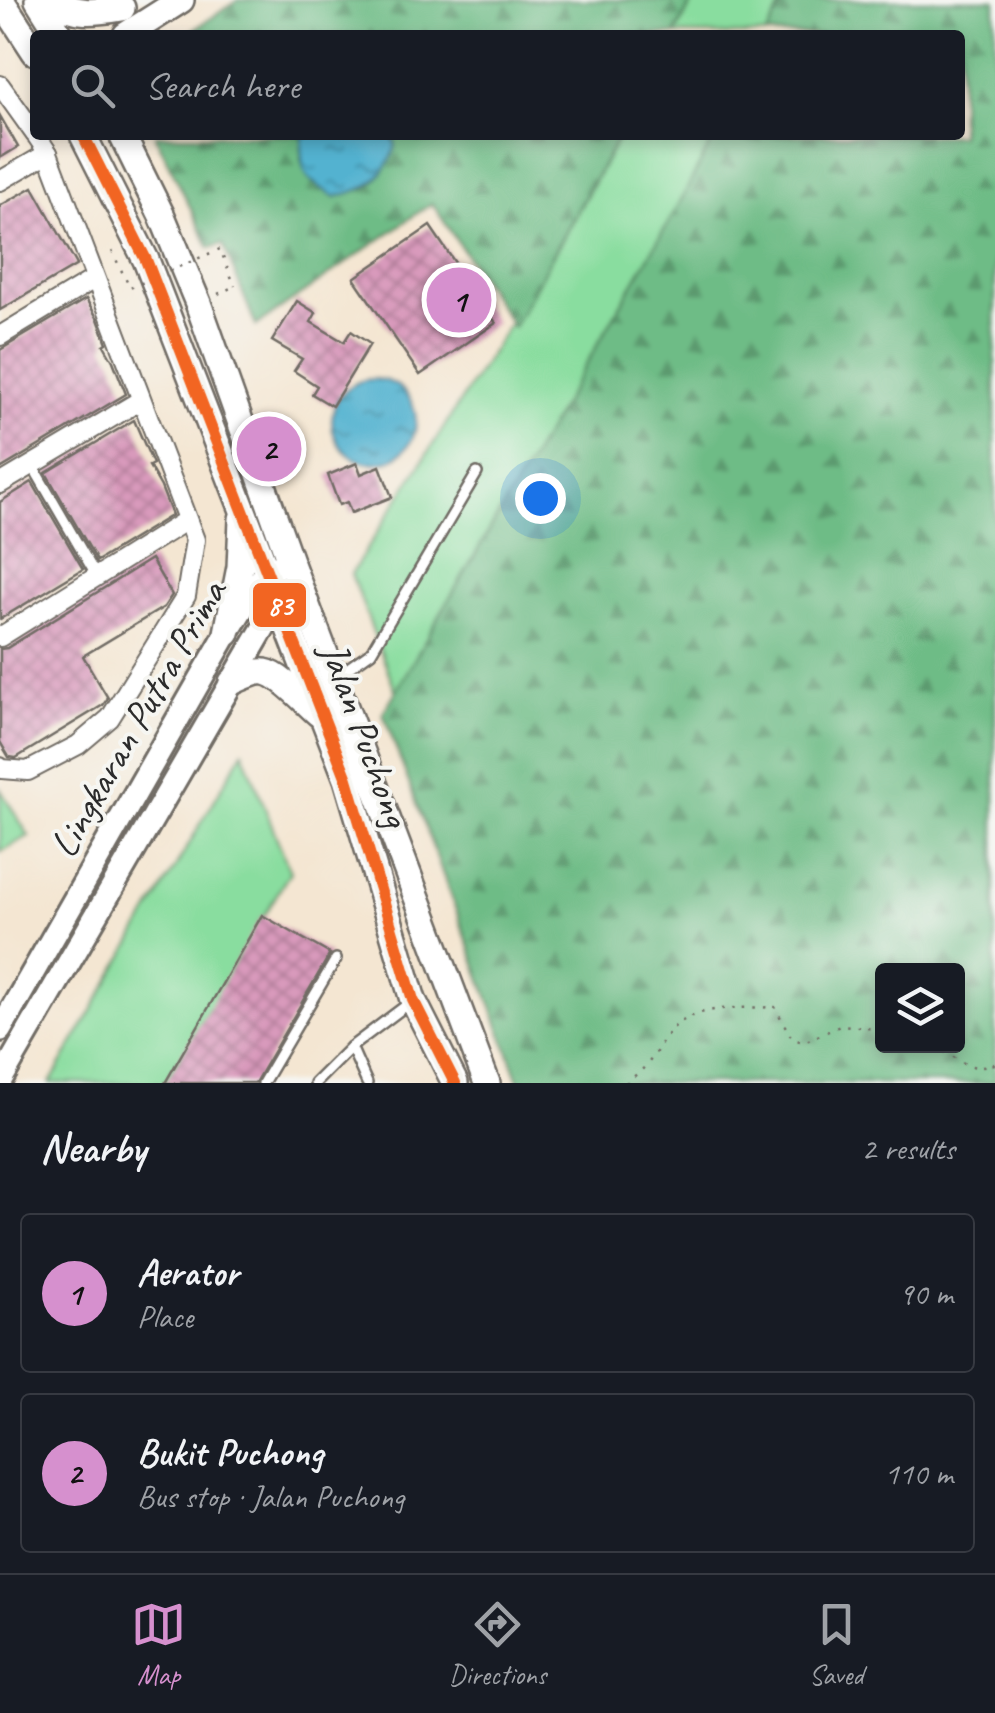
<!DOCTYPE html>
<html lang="en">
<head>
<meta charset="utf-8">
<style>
  body { margin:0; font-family:Caveat,sans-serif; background:#20242c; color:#f1f3f6 }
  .controls { position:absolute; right:30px; bottom:30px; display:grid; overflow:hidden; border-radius:10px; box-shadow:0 5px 15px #0003 }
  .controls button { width:90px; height:90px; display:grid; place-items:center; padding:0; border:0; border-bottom:2px solid #363941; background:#171b24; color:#f1f3f6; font:50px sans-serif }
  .you { position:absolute; left:540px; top:498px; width:35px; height:35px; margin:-25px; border:8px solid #fff; border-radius:50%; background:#1a73e8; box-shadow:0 0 0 15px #1a73e833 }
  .badge { display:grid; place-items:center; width:65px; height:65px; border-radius:50%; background:#d690ce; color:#111; font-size:32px; font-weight:700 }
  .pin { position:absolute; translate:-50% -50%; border:5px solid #fff; box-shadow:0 2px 10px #0006 }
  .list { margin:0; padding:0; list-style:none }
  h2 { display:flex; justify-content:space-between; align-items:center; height:130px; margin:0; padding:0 40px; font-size:42px }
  h2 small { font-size:32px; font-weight:400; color:#9ea1a6 }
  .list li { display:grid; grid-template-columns:65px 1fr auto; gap:30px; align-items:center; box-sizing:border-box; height:160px; margin:0 20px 20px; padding:0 20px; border:2px solid #363941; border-radius:10px }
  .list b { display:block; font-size:38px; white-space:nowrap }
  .list p { margin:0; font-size:32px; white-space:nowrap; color:#9ea1a6 }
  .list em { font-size:32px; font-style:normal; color:#9ea1a6 }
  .icon { flex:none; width:55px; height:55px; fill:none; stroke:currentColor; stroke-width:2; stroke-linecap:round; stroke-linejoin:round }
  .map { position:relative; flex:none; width:995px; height:1083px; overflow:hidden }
  .search { position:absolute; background:#171b24; box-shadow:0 5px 15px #0003; left:30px; right:30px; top:30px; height:110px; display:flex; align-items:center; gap:25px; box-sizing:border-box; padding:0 35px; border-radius:10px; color:#9ea1a6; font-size:38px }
  .sheet { height:490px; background:#171b24 }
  nav { display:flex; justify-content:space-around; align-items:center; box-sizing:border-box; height:140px; border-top:2px solid #363941; background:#171b24; font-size:28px; color:#9ea1a6 }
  nav a { display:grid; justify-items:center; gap:5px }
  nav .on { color:#d690ce }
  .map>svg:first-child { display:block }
  .grass { fill:#89dd9f; stroke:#5a8465; stroke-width:2.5 }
  .forest { fill:url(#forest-firs); stroke:#4c7458; stroke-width:2.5; fill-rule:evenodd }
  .water { fill:url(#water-ripples); stroke:#3e6e7e; stroke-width:2.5 }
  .building { fill:url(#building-cross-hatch) }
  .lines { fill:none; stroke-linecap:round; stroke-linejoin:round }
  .lane-casing { stroke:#716c65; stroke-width:14 }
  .street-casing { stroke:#716c65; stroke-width:22 }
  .secondary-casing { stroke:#716c65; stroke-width:28 }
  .primary-casing { stroke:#716c65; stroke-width:30 }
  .path { stroke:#716c65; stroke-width:2.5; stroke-dasharray:2.5 8; stroke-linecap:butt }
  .lane { stroke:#fff; stroke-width:9 }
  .street { stroke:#fff; stroke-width:18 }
  .secondary { stroke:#fff; stroke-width:22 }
  .primary { stroke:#fff; stroke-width:25 }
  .path-bridge { stroke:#716c65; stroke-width:2.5; stroke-dasharray:2.5 8; stroke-linecap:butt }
  .bus-1-casing { stroke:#f6f6f2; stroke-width:20 }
  .bus-1 { stroke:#f26522; stroke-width:12 }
  .labels { text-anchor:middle; stroke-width:8; stroke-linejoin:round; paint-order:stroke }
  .street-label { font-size:40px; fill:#2b2b2b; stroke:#f6f6f2 }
  .line-badge { stroke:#f6f6f2; stroke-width:4 }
  .badge-label { font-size:28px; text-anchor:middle; font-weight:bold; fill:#fff }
</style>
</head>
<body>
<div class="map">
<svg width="995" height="1083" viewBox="0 0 995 1083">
  <defs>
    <pattern id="forest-firs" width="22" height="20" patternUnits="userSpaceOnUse" patternTransform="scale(2.5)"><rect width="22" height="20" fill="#6ebc86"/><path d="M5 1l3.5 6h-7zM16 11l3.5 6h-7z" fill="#5b996e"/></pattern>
    <pattern id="water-ripples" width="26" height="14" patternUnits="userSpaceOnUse" patternTransform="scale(2.5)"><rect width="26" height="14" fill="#52b2d0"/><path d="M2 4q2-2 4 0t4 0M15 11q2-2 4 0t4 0" fill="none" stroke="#4491a9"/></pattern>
    <pattern id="building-cross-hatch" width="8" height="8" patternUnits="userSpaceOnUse" patternTransform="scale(2.5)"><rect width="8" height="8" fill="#d99abc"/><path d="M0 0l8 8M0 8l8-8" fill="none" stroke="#b07e99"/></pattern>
  </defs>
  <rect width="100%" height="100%" fill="#f6f6f2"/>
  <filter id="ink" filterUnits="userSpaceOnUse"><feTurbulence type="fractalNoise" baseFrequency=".01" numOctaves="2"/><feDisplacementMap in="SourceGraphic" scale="20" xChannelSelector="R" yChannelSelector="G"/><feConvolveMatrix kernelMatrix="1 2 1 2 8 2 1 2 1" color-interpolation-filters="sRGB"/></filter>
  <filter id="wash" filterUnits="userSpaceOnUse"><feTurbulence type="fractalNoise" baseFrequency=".0048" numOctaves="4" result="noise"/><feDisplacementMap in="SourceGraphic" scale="40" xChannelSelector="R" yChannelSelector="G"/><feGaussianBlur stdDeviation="2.25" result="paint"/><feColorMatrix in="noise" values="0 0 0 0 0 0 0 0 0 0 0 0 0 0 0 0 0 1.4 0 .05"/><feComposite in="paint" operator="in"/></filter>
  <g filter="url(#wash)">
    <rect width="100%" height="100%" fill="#f4e6d2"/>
    <!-- grass -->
    <g class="grass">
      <polygon points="694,0 809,0 790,35 675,35"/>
      <polygon points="620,135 735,135 396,692 351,574 558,247"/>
      <polygon points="243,751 290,872 166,1083 50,1083"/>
      <polygon points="0,789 29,836 0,852"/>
    </g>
    <!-- forest -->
    <g class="forest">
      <polygon points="238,0 693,0 674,35 186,35"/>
      <path d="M784,0H995V1083H520L383,713L677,208L715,135H960V35H766ZM882,971H958V1046H882Z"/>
      <path d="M155,135H303L301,161L336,197C345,193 353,192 362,189C383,182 388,159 394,140L390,135H619L513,327L432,203L256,326L223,244L210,248Z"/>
    </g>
    <!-- water -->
    <g class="water">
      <path d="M303,135H390C391,137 394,139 395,142C398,154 379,179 369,185C360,191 347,193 336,197C303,178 299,174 303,135Z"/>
      <circle cx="374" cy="421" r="42"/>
    </g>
    <g id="blocks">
      <!-- building -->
      <g class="building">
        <polygon points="0,116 18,147 0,158"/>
        <polygon points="33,187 77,265 0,310 0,206"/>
        <polygon points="430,226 496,323 420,375 354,278"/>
        <polygon points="86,299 98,319 107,343 104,345 113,361 126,394 0,469 0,350"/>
        <polygon points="297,301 316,313 311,322 344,342 351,331 370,344 332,406 312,394 317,386 294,371 302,359 272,341"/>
        <polygon points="134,420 153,464 149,466 161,487 172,515 97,561 46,473"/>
        <polygon points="357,463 361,474 380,466 392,497 351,513 347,502 339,505 328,475"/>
        <polygon points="32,482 83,569 0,619 0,502"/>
        <polygon points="151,559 172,595 164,607 83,656 108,698 103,705 16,758 9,757 0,742 0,649 7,648"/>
        <polygon points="262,915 330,954 255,1083 165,1083"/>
      </g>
    </g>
  </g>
  <g filter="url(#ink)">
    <use href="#blocks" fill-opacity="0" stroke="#716c65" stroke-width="2.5"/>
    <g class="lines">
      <defs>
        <g id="lane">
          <polyline points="32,465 97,577"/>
          <polyline points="337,676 371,652 477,473"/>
          <polyline points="351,1047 367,1083"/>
          <polyline points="263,1083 336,959"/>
          <polyline points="315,1083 351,1047 412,1001"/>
        </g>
        <g id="street">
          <polyline points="0,85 35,134"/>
          <polyline points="0,181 48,153"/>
          <polyline points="0,336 94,279"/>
          <polyline points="0,484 141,400"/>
          <polyline points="0,637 187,520"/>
          <polyline points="0,767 2,769 28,771 78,745 110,718 186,596 195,540 48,153 36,135"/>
        </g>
        <g id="secondary">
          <polyline points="0,1030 227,633 266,570 280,565"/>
          <polyline points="0,1081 279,601 290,595"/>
        </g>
        <g id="primary">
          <polyline points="1,0 35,52"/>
          <polyline points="38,0 60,35"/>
          <path d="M49,0C77,15 92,13 122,8"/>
          <polyline points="126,35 181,0"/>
          <polyline points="83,135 146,260 347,779 413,1000 455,1083"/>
          <polyline points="122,135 162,216 198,303 290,561 487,1083"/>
          <polyline points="227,633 240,567 242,519"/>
          <path d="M232,682C242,678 255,670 265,672C280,674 307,704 319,714"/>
        </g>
      </defs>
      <!-- lane casing -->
      <use href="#lane" class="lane-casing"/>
      <!-- street casing -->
      <use href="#street" class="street-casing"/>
      <!-- secondary casing -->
      <use href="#secondary" class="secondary-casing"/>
      <!-- primary casing -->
      <use href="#primary" class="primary-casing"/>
      <!-- path -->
      <g class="path">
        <polyline points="218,294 235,286"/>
        <polyline points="924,1046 940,1049 967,1065 976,1067 995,1064"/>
        <path d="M626,1083C634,1076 643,1070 649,1062C657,1052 663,1039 671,1030C698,1003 741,1009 775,1007L790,1035L796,1040L804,1042L842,1025L882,1030"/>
      </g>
      <!-- lane -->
      <use href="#lane" class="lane"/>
      <!-- street -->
      <use href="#street" class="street"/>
      <!-- secondary -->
      <use href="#secondary" class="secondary"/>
      <!-- primary -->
      <use href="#primary" class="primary"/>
      <!-- path-bridge -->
      <polyline class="path-bridge" points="112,251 130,288 220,249 235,286"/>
      <defs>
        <polyline id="bus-1" points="83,135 146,260 347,779 413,1000 455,1083"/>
      </defs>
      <!-- bus-1 casing -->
      <use href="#bus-1" class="bus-1-casing"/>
      <!-- bus-1 -->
      <use href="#bus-1" class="bus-1"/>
    </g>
  </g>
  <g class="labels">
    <!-- street labels -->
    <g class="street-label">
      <text transform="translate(137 718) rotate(-60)" y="14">Lingkaran Putra Prima</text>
      <text transform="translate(366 734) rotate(70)" y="14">Jalan Puchong</text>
    </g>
  </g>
  <rect class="line-badge" x="251" y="581" width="57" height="48" rx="10" fill="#f26522"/>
  <g class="badge-label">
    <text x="280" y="615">83</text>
  </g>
</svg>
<div class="controls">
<button><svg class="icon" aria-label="layers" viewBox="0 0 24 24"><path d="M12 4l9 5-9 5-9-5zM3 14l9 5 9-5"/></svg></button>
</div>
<div class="you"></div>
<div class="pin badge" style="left:459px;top:300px">1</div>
<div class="pin badge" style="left:269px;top:449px">2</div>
<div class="search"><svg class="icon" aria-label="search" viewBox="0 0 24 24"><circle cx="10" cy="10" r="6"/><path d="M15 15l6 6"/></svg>Search here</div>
</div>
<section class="sheet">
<h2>Nearby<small>2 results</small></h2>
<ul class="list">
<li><span class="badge">1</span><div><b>Aerator</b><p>Place</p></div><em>90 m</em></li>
<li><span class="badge">2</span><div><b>Bukit Puchong</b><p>Bus stop · Jalan Puchong</p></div><em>110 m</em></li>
</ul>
</section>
<nav>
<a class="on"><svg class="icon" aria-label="map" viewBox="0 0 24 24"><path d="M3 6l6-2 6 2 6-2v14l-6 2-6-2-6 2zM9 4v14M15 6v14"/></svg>Map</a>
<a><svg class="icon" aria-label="directions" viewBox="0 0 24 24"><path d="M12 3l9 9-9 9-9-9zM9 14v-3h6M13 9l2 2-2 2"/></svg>Directions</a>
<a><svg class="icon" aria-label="saved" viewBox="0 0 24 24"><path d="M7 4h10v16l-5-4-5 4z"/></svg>Saved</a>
</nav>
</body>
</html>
